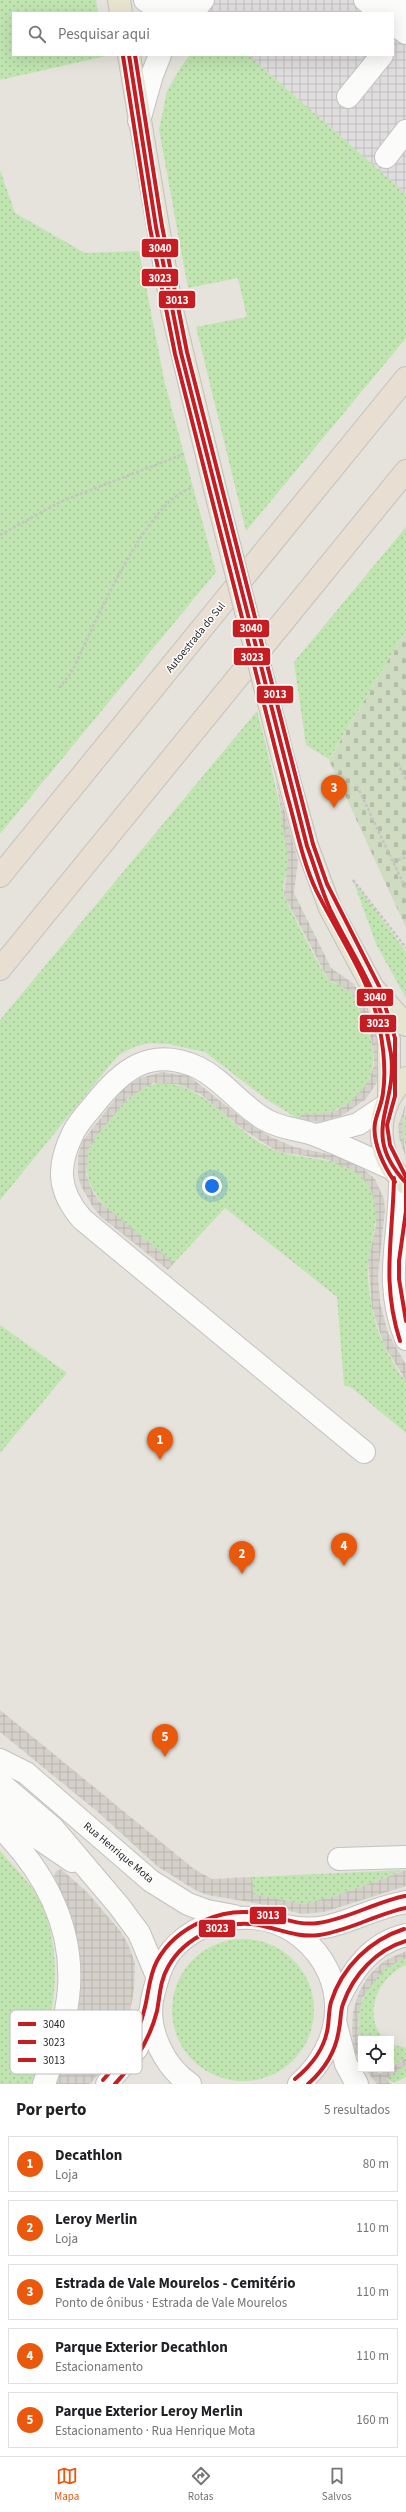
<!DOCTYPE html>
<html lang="pt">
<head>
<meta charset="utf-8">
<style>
  body { margin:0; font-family:"Source Sans 3",sans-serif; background:#f2f2f2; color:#202124 }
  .controls { position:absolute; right:12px; bottom:12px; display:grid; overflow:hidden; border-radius:0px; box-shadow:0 4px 16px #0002 }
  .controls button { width:36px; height:36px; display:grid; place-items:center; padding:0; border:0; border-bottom:1px solid #e0e0e0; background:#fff; color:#202124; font:20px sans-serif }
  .you { position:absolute; left:212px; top:1186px; width:14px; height:14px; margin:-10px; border:3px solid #fff; border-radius:50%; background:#1a73e8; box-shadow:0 0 0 6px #1a73e833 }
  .badge { display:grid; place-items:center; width:26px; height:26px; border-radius:50%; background:#ea580c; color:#fff; font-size:13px; font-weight:700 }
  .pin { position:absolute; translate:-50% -33px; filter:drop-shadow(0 1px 2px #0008) }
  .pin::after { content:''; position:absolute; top:21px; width:14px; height:12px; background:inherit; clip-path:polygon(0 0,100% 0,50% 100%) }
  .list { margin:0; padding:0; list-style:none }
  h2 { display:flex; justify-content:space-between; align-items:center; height:52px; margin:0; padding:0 16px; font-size:17px }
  h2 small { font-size:13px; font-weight:400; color:#757577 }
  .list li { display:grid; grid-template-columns:26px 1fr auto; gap:12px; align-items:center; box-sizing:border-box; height:56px; margin:0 8px 8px; padding:0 8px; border:1px solid #e0e0e0; border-radius:0px }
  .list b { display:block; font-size:15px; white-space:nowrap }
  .list p { margin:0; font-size:13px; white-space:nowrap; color:#757577 }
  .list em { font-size:13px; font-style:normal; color:#757577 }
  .icon { flex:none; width:22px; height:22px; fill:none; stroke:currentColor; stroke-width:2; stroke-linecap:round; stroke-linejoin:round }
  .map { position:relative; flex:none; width:406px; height:2084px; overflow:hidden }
  .search { position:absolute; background:#fff; box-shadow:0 4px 16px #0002; left:12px; right:12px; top:12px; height:44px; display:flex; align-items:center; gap:10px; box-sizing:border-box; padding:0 14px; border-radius:0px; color:#757577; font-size:15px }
  .sheet { height:372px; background:#fff }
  nav { display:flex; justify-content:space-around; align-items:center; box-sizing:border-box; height:56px; border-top:1px solid #e0e0e0; background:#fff; font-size:11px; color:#757577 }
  nav a { display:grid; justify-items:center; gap:2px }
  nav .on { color:#ea580c }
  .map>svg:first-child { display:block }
  .industrial { fill:url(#industrial-grid) }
  .grass { fill:url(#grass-dots) }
  .cemetery { fill:url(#cemetery-stones) }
  .plaza { fill:url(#plaza-grid) }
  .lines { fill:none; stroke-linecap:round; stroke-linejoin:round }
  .minor-casing { stroke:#c3c1c2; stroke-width:24 }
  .major-casing { stroke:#c3c1bf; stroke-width:24 }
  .highway-casing { stroke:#c3c1bf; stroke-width:24 }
  .path { stroke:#c4c4c3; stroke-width:2.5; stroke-dasharray:3 2; stroke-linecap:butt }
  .minor { stroke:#fbfbfa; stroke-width:22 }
  .major { stroke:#e7e4d0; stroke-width:22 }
  .highway { stroke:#e8ded1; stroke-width:22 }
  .major-bridge-casing { stroke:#c3c1bf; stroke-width:24; stroke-linecap:butt }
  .major-bridge { stroke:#e7e4d0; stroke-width:22 }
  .bus-1-casing { stroke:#fff; stroke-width:7 }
  .bus-2-casing { stroke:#fff; stroke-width:7 }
  .bus-3-casing { stroke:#fff; stroke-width:7 }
  .bus-1 { stroke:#c61d23; stroke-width:4 }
  .bus-2 { stroke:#c61d23; stroke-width:4 }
  .bus-3 { stroke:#c61d23; stroke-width:4 }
  .labels { text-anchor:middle; stroke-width:3; stroke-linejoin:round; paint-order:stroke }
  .street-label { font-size:11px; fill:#272727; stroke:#fff }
  .key { fill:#fff; stroke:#bebebe; stroke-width:1 }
  .key-label { font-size:11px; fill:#272727 }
  .line-badge { stroke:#fff; stroke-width:1.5 }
  .badge-label { font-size:11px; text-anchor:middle; font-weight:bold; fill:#fff }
</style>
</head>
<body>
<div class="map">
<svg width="406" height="2084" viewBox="0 0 406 2084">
  <defs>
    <pattern id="industrial-grid" width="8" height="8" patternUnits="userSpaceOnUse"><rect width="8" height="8" fill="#e0dddf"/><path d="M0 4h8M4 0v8" fill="none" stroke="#c0bebf"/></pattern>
    <pattern id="grass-dots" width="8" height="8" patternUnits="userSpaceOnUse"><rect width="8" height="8" fill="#c0e5b1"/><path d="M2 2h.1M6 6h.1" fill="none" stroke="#a5c498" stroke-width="1.8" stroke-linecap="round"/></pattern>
    <pattern id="cemetery-stones" width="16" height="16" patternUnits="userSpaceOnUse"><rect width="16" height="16" fill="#cfdcc2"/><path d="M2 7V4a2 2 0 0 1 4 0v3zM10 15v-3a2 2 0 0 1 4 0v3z" fill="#b2bda7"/></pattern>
    <pattern id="plaza-grid" width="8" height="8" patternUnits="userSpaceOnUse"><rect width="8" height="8" fill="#d5d1ca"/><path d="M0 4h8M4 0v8" fill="none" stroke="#b7b3ae"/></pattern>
  </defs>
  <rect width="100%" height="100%" fill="#e6e3dc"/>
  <!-- industrial -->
  <polygon class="industrial" points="186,0 406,0 406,194 248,55 393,55 393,13 200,13"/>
  <!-- grass -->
  <g class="grass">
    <polygon points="0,0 96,0 98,13 13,13 13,55 106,56 0,80"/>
    <polygon points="190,55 248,55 406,194 406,338 246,531 196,327 247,317 238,278 188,288 159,130 167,91 182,65"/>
    <polygon points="0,170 15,213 85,253 139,251 165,384 216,572 0,834"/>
    <polygon points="406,527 406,630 329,759 306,745 294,662"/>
    <path d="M257,711C270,759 281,807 288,856C290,869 281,884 284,895C286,902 324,975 328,979C333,984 344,985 349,991C354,996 357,1005 360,1012C374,1040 382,1071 357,1096C342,1110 322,1117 302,1114L300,1120L266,1099L205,1052L168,1044L149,1043L134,1047L119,1055L110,1065L0,1200V1020Z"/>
    <polygon points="353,880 406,952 406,998 376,944"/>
    <path d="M165,1082C213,1089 235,1137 280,1152C307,1161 352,1155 370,1187C386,1216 365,1248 368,1278C370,1301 374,1325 384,1345C389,1355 395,1366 400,1374C402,1377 405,1379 406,1381C406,1393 406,1419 406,1433L352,1388L344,1385L337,1297L225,1208L174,1263C141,1237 72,1198 89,1149C93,1138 104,1127 112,1117C126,1099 141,1084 165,1082Z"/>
    <polygon points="406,1111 406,1150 402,1127"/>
    <polygon points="0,1325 67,1373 0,1453"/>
    <path d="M0,1851C10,1863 23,1875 32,1888C70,1943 54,2026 32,2084H0Z"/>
    <polygon points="405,1870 335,1896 303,1904 252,1894 252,1877"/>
    <circle cx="243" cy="2010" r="71"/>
    <path d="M406,1958V1965C379,1976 361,2014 384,2039H361V2045C352,2013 369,1963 406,1958Z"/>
    <polygon points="391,2044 406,2048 406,2058 391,2066"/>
    <path d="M406,2065V2077C397,2082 394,2084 386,2079Z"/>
  </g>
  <!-- cemetery -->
  <polygon class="cemetery" points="406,630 406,928 329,760"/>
  <!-- plaza -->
  <g class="plaza">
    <polygon points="276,780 298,861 294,893 331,968 354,984 377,1028 383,1052 379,1079 366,1099 343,1115 321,1122 300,1120 301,1114 322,1114 337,1110 350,1102 362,1090 370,1078 374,1065 373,1048 369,1031 354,998 348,990 328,979 284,895 288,859"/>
    <polygon points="162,1072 189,1076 249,1124 271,1137 294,1147 338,1156 360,1166 375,1179 384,1199 385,1210 378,1275 380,1303 388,1333 406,1365 406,1381 384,1345 372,1308 368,1261 376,1225 374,1198 369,1186 361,1176 352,1170 325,1159 280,1152 270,1147 241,1128 200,1094 178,1084 153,1083 128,1098 96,1137 89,1148 86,1173 93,1192 100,1202 174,1263 168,1270 100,1216 93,1207 81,1186 78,1176 78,1156 82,1142 123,1089 140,1078"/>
    <polygon points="406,1103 402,1127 406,1158 399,1138 398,1126"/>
    <polygon points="0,1710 194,1869 212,1879 252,1877 253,1894 303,1904 335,1896 406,1870 406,1886 324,1912 302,1914 266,1905 208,1895 195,1890 157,1866 99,1813 0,1732"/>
    <polygon points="61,1869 87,1892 121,1932 128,1944 135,1963 134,1990 126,2033 116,2054 90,2084 53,2084 73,1927 54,1876 56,1871"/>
    <polygon points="406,1951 406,1958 384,1969 363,1997 358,2021 361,2063 354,2050 352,2032 353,2012 359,1992 369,1975 384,1961"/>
    <polygon points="406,2058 406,2065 386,2079 391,2084 377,2084 365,2069 374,2069 380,2074"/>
  </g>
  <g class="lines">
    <defs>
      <g id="minor">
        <polyline points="145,0 151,4 185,6"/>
        <polyline points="365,0 381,13"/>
        <polyline points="394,0 406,10"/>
        <polyline points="192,13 203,0"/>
        <polyline points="393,23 406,33"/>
        <polyline points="348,97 382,55"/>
        <polyline points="139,121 152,75 160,55"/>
        <polyline points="386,157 406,131"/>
        <polyline points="317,1135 358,1124 385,1106"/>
        <path d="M400,1178C401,1238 382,1279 406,1339"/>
        <path d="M364,1452L82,1219C57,1190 57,1166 73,1133C78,1123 86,1114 93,1106C121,1070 151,1045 199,1068C225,1081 242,1108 268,1121C285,1130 302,1129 318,1136C343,1146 368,1158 393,1169"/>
        <polyline points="0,1760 26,1773 151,1881 188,1904 207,1911 234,1916"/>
        <polyline points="0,1783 53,1828 119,1906 139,1933 157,1976"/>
        <polyline points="0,1806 38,1838 72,1861"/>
        <path d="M0,1827C43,1870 73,1924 69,1987C67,2020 55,2053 44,2084"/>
        <polyline points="339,1859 406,1857"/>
        <path d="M286,1926C334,1937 361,1909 406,1902"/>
        <path d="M336,2005C351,1972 369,1944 406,1935"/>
        <polyline points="336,2025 346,2064 357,2084"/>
        <polyline points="107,2084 137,2048 150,2012"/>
        <path d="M190,2084C165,2067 147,2032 152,2000C156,1983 160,1965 172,1950C203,1914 263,1906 301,1937C351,1978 345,2044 299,2084"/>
      </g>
      <g id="major">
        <polyline points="119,0 121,13"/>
        <polyline points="129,55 172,310 215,489"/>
        <polyline points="283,758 307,846 330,908 373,988 406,1025"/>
        <polyline points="377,1001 389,1039 389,1095"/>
        <path d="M406,1078C374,1104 373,1157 406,1183"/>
      </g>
      <g id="highway">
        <polyline points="0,876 406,378"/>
        <polyline points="0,969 406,471"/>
      </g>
    </defs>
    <!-- minor casing -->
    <use href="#minor" class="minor-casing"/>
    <!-- major casing -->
    <use href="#major" class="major-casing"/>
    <!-- highway casing -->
    <use href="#highway" class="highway-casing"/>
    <!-- path -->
    <g class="path">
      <polyline points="0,535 62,501 184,454"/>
      <path d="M59,688L71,673C93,629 144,503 191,488"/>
      <polyline points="401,689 406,692"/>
      <polyline points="398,763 406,781"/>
      <polyline points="357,786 406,889"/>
      <polyline points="393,862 406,857"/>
      <polyline points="353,880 406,948"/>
    </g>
    <!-- minor -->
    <use href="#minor" class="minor"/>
    <!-- major -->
    <use href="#major" class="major"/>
    <!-- highway -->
    <use href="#highway" class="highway"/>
    <defs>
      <polyline id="major-bridge" points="215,489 283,758"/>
    </defs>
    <!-- major-bridge casing -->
    <use href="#major-bridge" class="major-bridge-casing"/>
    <!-- major-bridge -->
    <use href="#major-bridge" class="major-bridge"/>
    <defs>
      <path id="bus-1" d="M129,55L156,227L181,353L307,846C315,867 321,889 330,909C355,961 382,994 391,1054C398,1108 359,1132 406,1183"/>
      <g id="bus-2">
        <path d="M123,56L150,228L175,354L287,795C296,826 302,860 316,890C338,935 371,980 380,1030C384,1051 386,1072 383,1093C382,1103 377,1113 375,1123C372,1142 384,1167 395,1182"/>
        <path d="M394,1178C393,1237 381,1282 400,1341"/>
        <path d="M115,2084C135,2063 150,2039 157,2011C160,1995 160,1981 168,1967C185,1936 225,1919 259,1925C279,1929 298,1938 319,1935C349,1931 376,1914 406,1908"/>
        <path d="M308,2084C325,2069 336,2052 339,2029C341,2021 340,2012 343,2004C353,1975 376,1950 406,1941"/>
      </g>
      <g id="bus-3">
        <polyline points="135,55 162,226 187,352 313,844 327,884 379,986 395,1038 395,1096 387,1125 390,1145 406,1177 406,1211 399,1261 399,1279 406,1321"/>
        <path d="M295,2079C312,2065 325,2049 328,2026C329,2018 329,2009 331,2002C342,1967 370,1940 404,1929"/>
        <path d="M103,2080C122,2059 139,2036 145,2007C149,1991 149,1976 157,1961C176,1926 223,1906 262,1914C280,1917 298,1926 318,1923C348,1919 375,1902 405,1896"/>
      </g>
    </defs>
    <!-- bus-1 casing -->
    <use href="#bus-1" class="bus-1-casing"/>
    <!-- bus-2 casing -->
    <use href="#bus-2" class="bus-2-casing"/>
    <!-- bus-3 casing -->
    <use href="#bus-3" class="bus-3-casing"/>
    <!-- bus-1 -->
    <use href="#bus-1" class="bus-1"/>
    <!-- bus-2 -->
    <use href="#bus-2" class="bus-2"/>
    <!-- bus-3 -->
    <use href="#bus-3" class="bus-3"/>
  </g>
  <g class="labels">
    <!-- street labels -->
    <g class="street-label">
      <text transform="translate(195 637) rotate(-51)" y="4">Autoestrada do Sul</text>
      <text transform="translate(119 1852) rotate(40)" y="4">Rua Henrique Mota</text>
    </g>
  </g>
  <!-- legend -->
  <rect x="10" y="2010" width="132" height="64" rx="6" class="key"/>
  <rect x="18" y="2022" width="18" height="4" fill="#c61d23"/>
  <rect x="18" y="2040" width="18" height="4" fill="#c61d23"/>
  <rect x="18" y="2058" width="18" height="4" fill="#c61d23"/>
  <g class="key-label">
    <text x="43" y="2028">3040</text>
    <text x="43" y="2046">3023</text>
    <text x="43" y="2064">3013</text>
  </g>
  <g class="line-badge">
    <rect x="141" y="238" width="38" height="20" rx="4" fill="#c61d23"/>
    <rect x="141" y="268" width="38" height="19" rx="4" fill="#c61d23"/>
    <rect x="158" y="290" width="38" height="19" rx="4" fill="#c61d23"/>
    <rect x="232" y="619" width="38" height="19" rx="4" fill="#c61d23"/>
    <rect x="233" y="647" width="38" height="19" rx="4" fill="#c61d23"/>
    <rect x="256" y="685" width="38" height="19" rx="4" fill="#c61d23"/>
    <rect x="356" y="988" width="38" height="19" rx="4" fill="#c61d23"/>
    <rect x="359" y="1014" width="38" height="19" rx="4" fill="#c61d23"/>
    <rect x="249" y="1906" width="38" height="19" rx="4" fill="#c61d23"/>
    <rect x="198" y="1919" width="38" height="19" rx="4" fill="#c61d23"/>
  </g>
  <g class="badge-label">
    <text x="160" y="252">3040</text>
    <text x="160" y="282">3023</text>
    <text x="177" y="304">3013</text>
    <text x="251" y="632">3040</text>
    <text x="252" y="661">3023</text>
    <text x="275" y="698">3013</text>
    <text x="375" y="1001">3040</text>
    <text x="378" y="1027">3023</text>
    <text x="268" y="1919">3013</text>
    <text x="217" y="1932">3023</text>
  </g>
</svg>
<div class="controls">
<button><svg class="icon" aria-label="locate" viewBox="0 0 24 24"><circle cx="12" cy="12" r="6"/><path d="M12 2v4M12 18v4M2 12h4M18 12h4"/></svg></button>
</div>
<div class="you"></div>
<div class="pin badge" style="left:160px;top:1460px">1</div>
<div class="pin badge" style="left:242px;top:1574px">2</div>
<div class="pin badge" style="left:334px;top:808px">3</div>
<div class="pin badge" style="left:344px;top:1566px">4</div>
<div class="pin badge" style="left:165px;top:1757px">5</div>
<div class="search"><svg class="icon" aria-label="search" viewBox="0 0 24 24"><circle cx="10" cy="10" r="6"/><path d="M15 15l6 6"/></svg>Pesquisar aqui</div>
</div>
<section class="sheet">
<h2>Por perto<small>5 resultados</small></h2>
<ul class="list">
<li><span class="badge">1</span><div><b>Decathlon</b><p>Loja</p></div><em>80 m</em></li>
<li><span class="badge">2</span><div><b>Leroy Merlin</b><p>Loja</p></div><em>110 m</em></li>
<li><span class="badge">3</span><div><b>Estrada de Vale Mourelos - Cemitério</b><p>Ponto de ônibus · Estrada de Vale Mourelos</p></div><em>110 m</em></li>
<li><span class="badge">4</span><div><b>Parque Exterior Decathlon</b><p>Estacionamento</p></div><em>110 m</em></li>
<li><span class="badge">5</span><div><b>Parque Exterior Leroy Merlin</b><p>Estacionamento · Rua Henrique Mota</p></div><em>160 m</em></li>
</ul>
</section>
<nav>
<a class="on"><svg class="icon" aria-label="map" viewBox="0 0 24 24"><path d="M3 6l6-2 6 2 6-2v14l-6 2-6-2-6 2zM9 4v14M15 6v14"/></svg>Mapa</a>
<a><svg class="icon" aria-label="directions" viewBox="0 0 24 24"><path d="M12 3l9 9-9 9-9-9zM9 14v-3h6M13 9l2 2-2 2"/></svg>Rotas</a>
<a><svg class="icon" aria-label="saved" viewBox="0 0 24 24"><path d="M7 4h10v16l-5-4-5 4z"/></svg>Salvos</a>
</nav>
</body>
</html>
